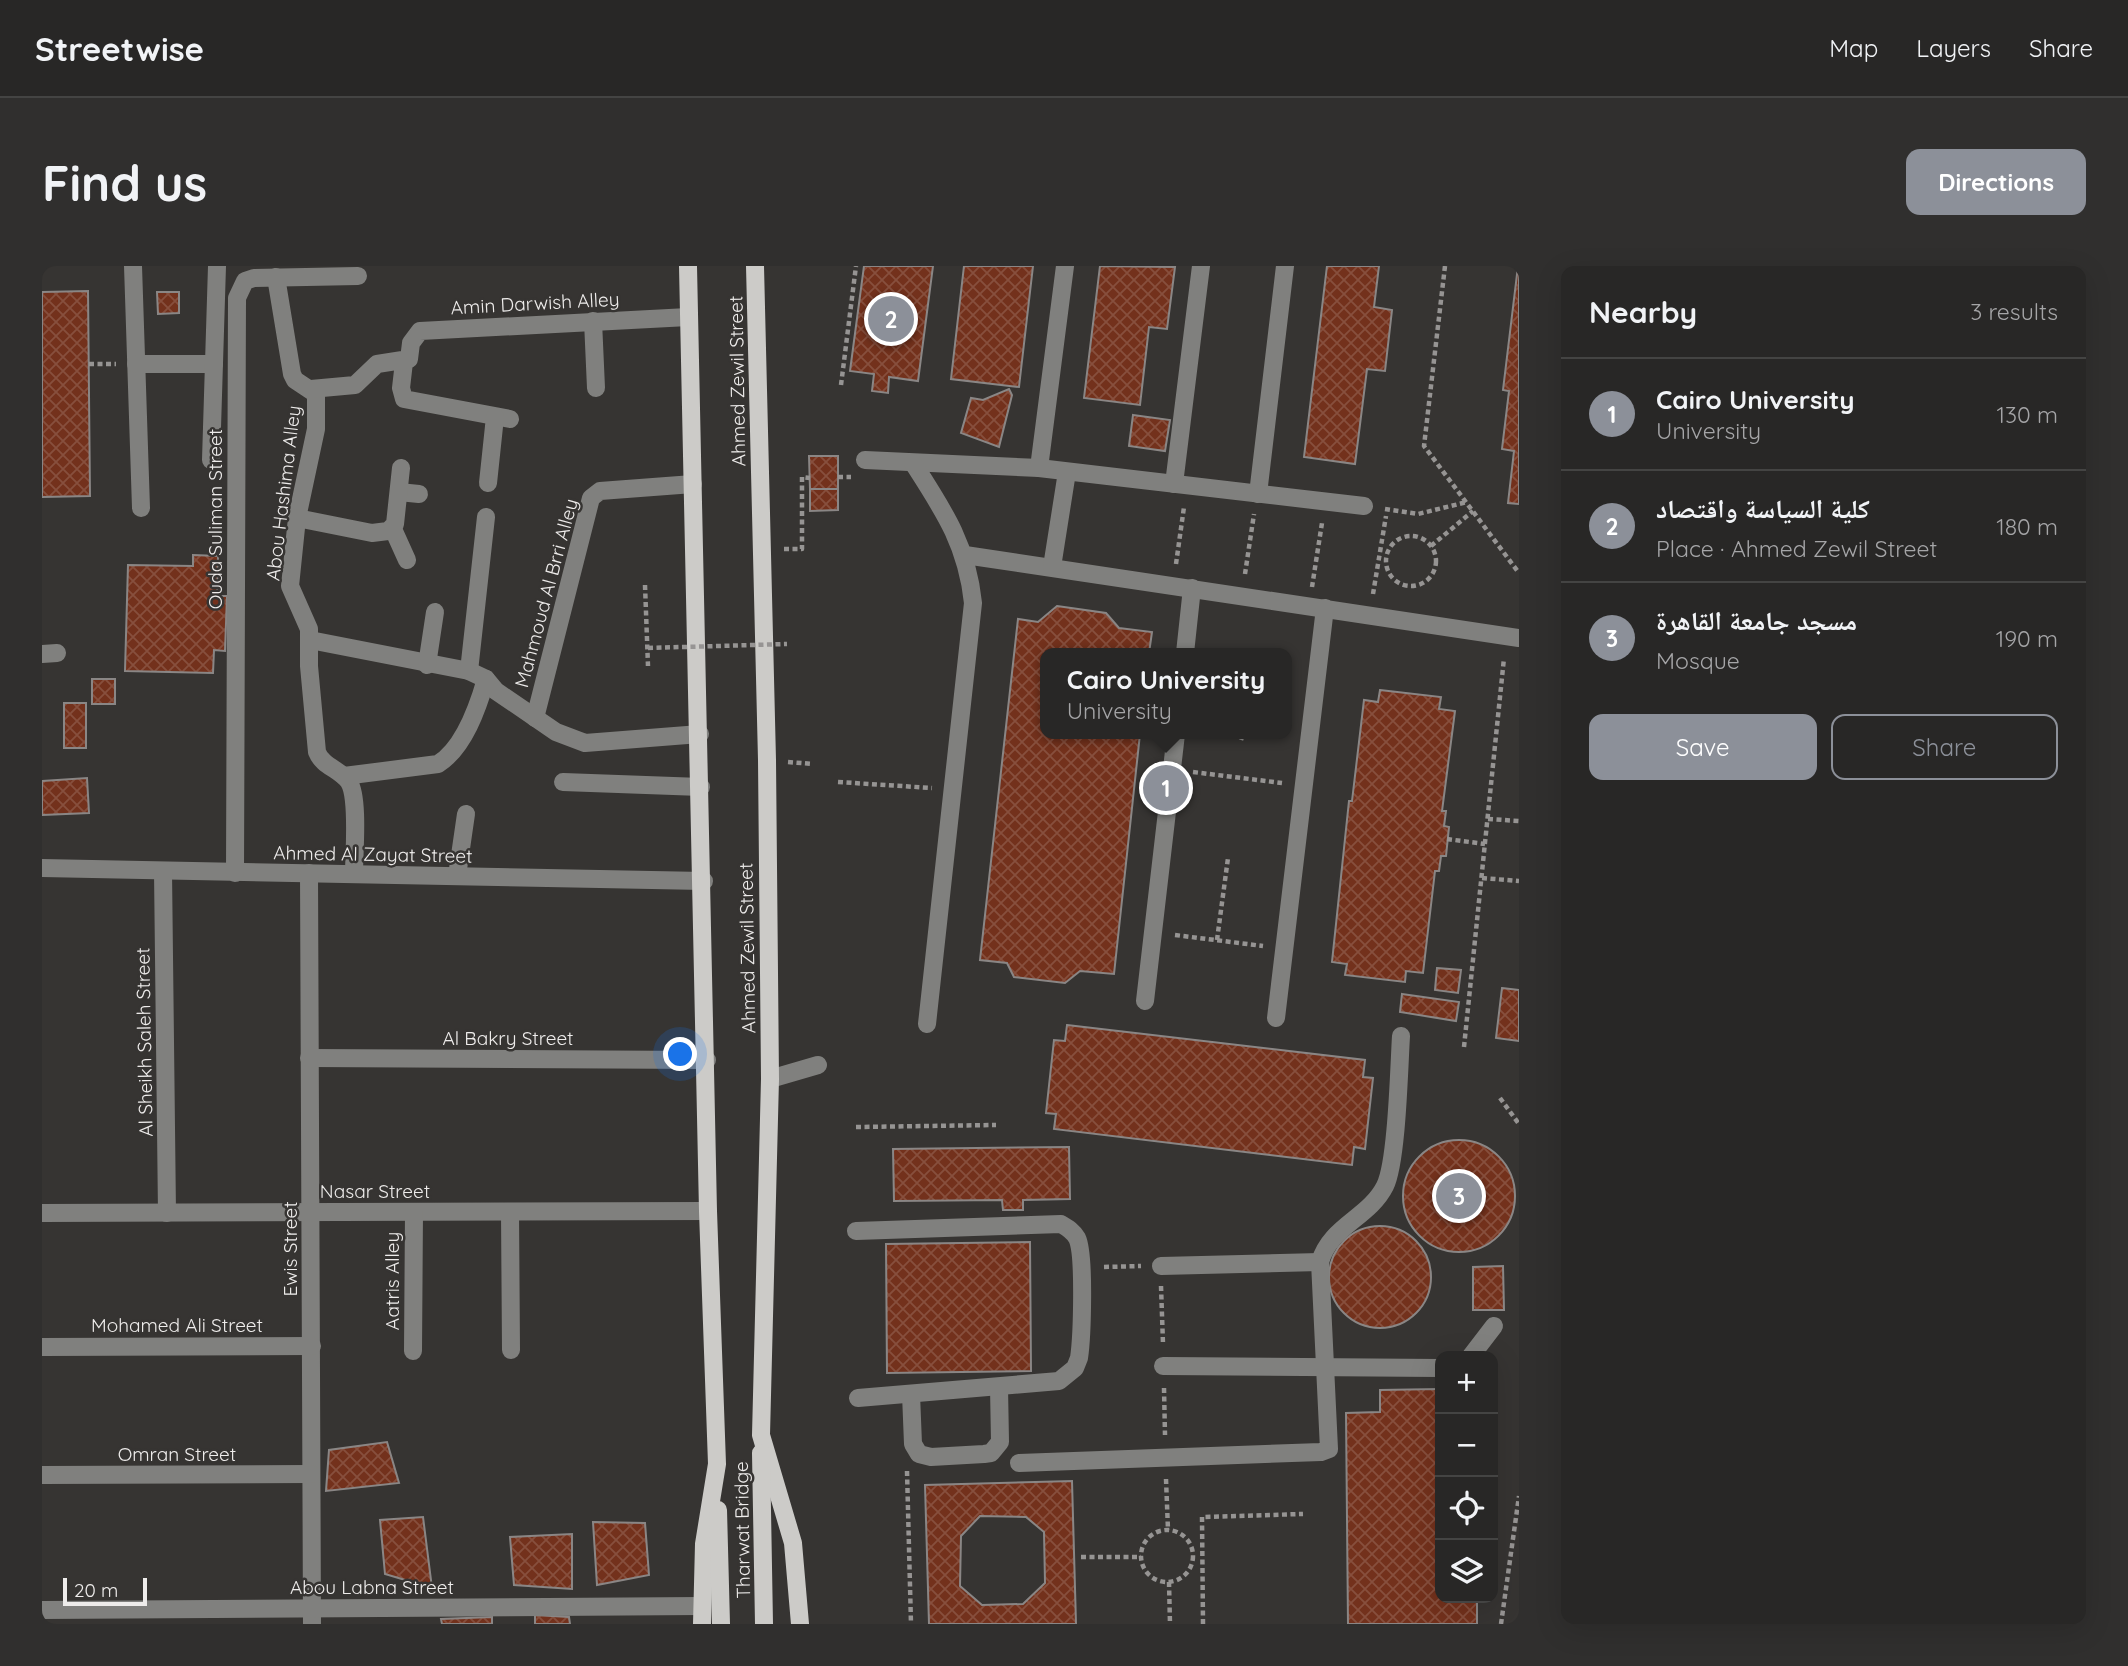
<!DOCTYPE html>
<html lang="en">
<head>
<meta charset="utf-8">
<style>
  body { margin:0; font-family:Quicksand,"Noto Naskh Arabic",sans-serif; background:#302f2e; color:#f1f3f6 }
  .controls { position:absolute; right:21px; bottom:21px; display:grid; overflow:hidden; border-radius:14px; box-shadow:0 7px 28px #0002 }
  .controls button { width:63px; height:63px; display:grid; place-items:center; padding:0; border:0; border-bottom:2px solid #444443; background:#282726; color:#f1f3f6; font:35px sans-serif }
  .scale { position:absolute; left:21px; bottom:18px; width:84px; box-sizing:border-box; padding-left:7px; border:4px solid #eeeceb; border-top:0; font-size:19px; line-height:24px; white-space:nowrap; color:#eeeceb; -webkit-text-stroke:5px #363432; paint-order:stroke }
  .you { position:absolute; left:639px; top:789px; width:24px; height:24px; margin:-18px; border:5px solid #fff; border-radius:50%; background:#1a73e8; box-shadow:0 0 0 10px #1a73e833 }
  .badge { display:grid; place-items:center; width:46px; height:46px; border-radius:50%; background:#8c9099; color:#fff; font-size:23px; font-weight:700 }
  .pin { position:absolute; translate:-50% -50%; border:4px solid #fff; box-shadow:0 2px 7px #0006 }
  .popup { position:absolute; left:998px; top:382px; width:252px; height:91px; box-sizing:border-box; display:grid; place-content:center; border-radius:14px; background:#282726; filter:drop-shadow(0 2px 5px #0005); font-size:23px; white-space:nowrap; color:#a5a5a7 }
  .popup b { font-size:26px; color:#f1f3f6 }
  .popup::after { content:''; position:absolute; left:50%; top:100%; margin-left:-14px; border:14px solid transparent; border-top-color:#282726 }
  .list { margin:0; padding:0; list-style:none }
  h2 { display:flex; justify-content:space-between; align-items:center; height:91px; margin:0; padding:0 28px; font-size:30px }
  h2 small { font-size:23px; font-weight:400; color:#a5a5a7 }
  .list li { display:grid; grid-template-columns:46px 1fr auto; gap:21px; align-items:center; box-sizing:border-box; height:112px; padding:0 28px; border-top:2px solid #444443 }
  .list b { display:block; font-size:26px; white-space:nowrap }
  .list p { margin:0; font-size:23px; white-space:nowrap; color:#a5a5a7 }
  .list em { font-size:23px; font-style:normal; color:#a5a5a7 }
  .actions { display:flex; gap:14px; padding:21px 28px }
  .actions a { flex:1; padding:16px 0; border:2px solid #8c9099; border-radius:14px; text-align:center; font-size:24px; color:#8c9099 }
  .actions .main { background:#8c9099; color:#fff }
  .icon { flex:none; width:38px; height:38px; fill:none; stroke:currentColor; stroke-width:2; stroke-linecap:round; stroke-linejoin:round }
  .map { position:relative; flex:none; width:1477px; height:1358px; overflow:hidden; border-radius:14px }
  header { display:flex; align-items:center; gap:42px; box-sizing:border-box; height:98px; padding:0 35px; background:#282726; border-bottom:2px solid #444443 }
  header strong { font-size:33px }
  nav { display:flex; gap:38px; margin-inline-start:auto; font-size:24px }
  .intro { display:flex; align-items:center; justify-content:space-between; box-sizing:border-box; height:168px; padding:0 42px }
  h1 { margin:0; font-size:49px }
  .button { padding:18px 32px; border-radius:14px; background:#8c9099; color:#fff; font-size:24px; font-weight:700 }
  main { display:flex; gap:42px; padding:0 42px }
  aside { flex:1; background:#282726; border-radius:14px; box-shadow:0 7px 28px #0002 }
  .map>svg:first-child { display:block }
  .building { fill:url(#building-cross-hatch); stroke:#8a8685; stroke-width:2; fill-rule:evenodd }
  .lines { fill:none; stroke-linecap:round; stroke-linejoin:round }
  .path { stroke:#969493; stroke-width:4.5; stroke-dasharray:5 3.5; stroke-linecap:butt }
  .minor { stroke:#80807e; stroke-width:18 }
  .major { stroke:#cccbc8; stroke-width:18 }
  .path-bridge { stroke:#969493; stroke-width:4.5; stroke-dasharray:5 3.5; stroke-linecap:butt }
  .labels { text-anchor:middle; stroke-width:5; stroke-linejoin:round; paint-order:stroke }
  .street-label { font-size:19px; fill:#eeeceb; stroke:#363432 }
</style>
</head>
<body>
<header>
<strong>Streetwise</strong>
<nav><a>Map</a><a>Layers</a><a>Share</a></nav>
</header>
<div class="intro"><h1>Find us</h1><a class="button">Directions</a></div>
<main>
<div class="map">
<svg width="1477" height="1358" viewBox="0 0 1477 1358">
  <defs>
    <pattern id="building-cross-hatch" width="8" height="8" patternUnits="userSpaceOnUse" patternTransform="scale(1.75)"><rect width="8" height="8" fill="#73311c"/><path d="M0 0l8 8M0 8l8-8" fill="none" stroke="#874f3d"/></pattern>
  </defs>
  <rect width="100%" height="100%" fill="#363432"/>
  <!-- building -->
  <g class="building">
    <polygon points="822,0 891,0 876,115 847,111 846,127 830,125 832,108 808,105"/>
    <polygon points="922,0 991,0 977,121 909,113"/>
    <polygon points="1058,0 1133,1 1125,63 1107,61 1098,139 1042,132"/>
    <polygon points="1285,0 1337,0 1332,41 1350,44 1343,105 1325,103 1313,198 1262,191"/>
    <polygon points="1476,0 1477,0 1477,238 1466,237 1472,185 1460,183 1467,125 1461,124"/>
    <polygon points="46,25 48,230 0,231 0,26"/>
    <polygon points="115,26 137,26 137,47 116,48"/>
    <polygon points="967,123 970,129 957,181 919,167 929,132 941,134"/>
    <polygon points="1091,149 1128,154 1123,185 1087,180"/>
    <polygon points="767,190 796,190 796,223 768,223"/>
    <polygon points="768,223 796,223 796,244 768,245"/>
    <polygon points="151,289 176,290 175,330 185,330 183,385 172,384 171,407 83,405 86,299 151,300"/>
    <polygon points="1015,340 1064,347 1077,362 1110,366 1107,387 1003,387 1003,468 1098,468 1072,708 1038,705 1023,717 972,711 965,697 938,694 976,353 996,356"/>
    <rect x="50" y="413" width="23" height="25"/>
    <polygon points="1338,424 1399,431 1397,443 1413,445 1400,545 1404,545 1402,560 1407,561 1404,590 1399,590 1397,605 1393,605 1381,707 1364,705 1363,716 1303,709 1305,698 1290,696 1307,535 1310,535 1322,434 1336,436"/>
    <rect x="22" y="437" width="22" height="45"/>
    <polygon points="45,512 47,547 0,549 0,515"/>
    <polygon points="1395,702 1419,704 1416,727 1393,724"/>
    <polygon points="1460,722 1477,724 1477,775 1454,772"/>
    <polygon points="1360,728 1417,736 1414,755 1358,746"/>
    <polygon points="1025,759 1323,794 1321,811 1331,812 1323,883 1312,881 1310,899 1012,863 1014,848 1004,847 1012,774 1023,775"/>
    <circle cx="1417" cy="930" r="56"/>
    <polygon points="1027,881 1028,933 981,934 981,944 961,944 960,934 852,935 851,883"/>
    <circle cx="1338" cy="1011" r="51"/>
    <polygon points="988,976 989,1105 845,1107 844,978"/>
    <polygon points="1461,1000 1462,1044 1431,1044 1431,1001"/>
    <polygon points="1398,1123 1398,1332 1435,1332 1435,1358 1306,1358 1304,1147 1338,1146 1338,1124"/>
    <polygon points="345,1176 357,1217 284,1225 287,1184"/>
    <path d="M1030,1215L1034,1358H887L883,1219ZM938,1250L984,1251L1002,1266L1003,1317L981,1338L940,1339L918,1320L919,1270Z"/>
    <polygon points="381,1251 390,1322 343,1308 338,1254"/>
    <polygon points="551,1256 603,1257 607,1309 555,1319"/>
    <polygon points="530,1268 530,1323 472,1319 468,1271"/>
    <polygon points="493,1349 527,1351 528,1358 493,1358"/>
    <polygon points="450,1351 450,1358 400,1358 399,1353"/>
  </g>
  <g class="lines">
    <!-- path -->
    <g class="path">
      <polyline points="1403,0 1382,180 1477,307"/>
      <polyline points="47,98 74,98"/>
      <polyline points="799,119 814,0"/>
      <polyline points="796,211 809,211"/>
      <polyline points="1343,243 1376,248 1425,236"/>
      <circle cx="1369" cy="295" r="25"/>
      <polyline points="1389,280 1431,245"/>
      <polyline points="742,283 760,283 760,211 768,212"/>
      <polyline points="1134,298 1142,241"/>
      <polyline points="1203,308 1212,248"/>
      <polyline points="603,319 606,400"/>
      <polyline points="1270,321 1280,257"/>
      <polyline points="1331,328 1344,250"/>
      <polyline points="1199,474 1201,468"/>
      <polyline points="746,496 771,498"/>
      <polyline points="1151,506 1240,517"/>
      <polyline points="796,516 890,522"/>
      <polyline points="1446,553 1477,555"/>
      <polyline points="1405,573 1443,578"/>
      <polyline points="1440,612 1477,615"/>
      <polyline points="1133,669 1221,680"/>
      <polyline points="1175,674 1186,592"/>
      <polyline points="1422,781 1462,392"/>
      <polyline points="1458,832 1477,858"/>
      <polyline points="814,861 954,859"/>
      <polyline points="1062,1001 1099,1000"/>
      <polyline points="1119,1020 1121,1078"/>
      <polyline points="1122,1122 1123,1169"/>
      <polyline points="865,1205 869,1358"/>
      <polyline points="1124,1213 1126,1264"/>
      <circle cx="1125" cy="1290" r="26"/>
      <polyline points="1039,1291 1099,1291"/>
      <polyline points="1127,1316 1128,1358"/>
      <polyline points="1161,1358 1160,1251 1261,1248"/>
      <polyline points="1459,1358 1477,1230"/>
    </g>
    <!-- minor -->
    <g class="minor">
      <polyline points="91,0 99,242"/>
      <path d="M234,11L250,108L253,114L274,128V163L255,252L248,320L267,363V400L275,486C281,501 298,503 307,516C317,532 312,587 312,608"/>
      <polyline points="551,55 554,122"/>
      <polyline points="362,96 359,122 362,133 468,153"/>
      <polyline points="94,98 172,98"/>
      <polyline points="269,123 313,119 335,98 367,93 369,77 378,65 646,51"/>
      <polyline points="169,194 175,0"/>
      <polyline points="823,194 997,202 1322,240"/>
      <path d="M871,197C902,245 925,279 931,337L885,758"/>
      <polyline points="997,202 1023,0"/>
      <polyline points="446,217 453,151"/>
      <polyline points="1132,218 1159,0"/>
      <polyline points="357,226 377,228"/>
      <polyline points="1216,228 1243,0"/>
      <polyline points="255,252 330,267 346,265 353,258 359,202"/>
      <polyline points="351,263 365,294"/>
      <polyline points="923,289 1477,372"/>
      <polyline points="1010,301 1025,206"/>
      <polyline points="268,374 427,405 444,413 454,425 514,466 543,477 658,468"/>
      <polyline points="1143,387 1150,322"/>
      <polyline points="0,388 15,387"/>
      <polyline points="385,399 393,346"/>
      <polyline points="427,405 444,251"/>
      <polyline points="493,452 549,232 558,225 651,218"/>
      <path d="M302,510L396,498C422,482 436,441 444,413"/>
      <polyline points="521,516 659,521"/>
      <polyline points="0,602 662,615"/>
      <polyline points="121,605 125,947"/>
      <polyline points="193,607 195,32 203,15 212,12 316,10"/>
      <polyline points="267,607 270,1358"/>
      <polyline points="415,610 424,548"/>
      <polyline points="1103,735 1134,468"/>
      <polyline points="1234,752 1283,342"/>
      <polyline points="267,792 665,794"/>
      <polyline points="728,813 776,799"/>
      <polyline points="468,946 469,1084"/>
      <polyline points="0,947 666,945"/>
      <path d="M814,965L1019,958C1026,962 1031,965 1035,972C1043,988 1040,1072 1037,1092L1033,1102L1017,1115L816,1132"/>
      <polyline points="1119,1000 1278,996"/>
      <polyline points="0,1081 270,1080"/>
      <polyline points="371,1085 372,946"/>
      <polyline points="1429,1090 1452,1060"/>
      <polyline points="1121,1100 1398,1102"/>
      <polyline points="869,1128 871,1178 877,1188 889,1191 942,1188 949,1187 958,1176 957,1121"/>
      <path d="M977,1197L1279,1186L1287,1183L1278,996C1288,960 1327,952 1343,920C1355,896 1357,802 1359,770"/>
      <polyline points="0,1209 269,1208"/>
      <polyline points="0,1344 660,1340"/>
    </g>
    <!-- major -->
    <g class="major">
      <polyline points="646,0 666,945 675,1198 662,1278 660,1358"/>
      <polyline points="713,0 725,494 728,813 719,1169 751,1277 758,1358"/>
      <polyline points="719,1187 722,1358"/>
      <polyline points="676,1244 679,1358"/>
    </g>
    <!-- path-bridge -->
    <polyline class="path-bridge" points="606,382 745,378"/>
  </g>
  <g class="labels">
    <!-- street labels -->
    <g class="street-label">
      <text transform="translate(493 37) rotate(-3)" y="7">Amin Darwish Alley</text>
      <text transform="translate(695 115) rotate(-91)" y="7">Ahmed Zewil Street</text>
      <text transform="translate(241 227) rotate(-83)" y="7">Abou Hashima Alley</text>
      <text transform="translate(173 253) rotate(-90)" y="7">Ouda Suliman Street</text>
      <text transform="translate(504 327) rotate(-75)" y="7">Mahmoud Al Brri Alley</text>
      <text transform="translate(331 588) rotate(1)" y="7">Ahmed Al Zayat Street</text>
      <text transform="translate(705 682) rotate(-91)" y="7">Ahmed Zewil Street</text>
      <text x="466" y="779">Al Bakry Street</text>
      <text transform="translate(102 776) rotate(-91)" y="7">Al Sheikh Saleh Street</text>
      <text x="333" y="932">Nasar Street</text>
      <text transform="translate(248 983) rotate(-90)" y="7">Ewis Street</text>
      <text transform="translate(350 1015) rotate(-90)" y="7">Aatris Alley</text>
      <text x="135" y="1066">Mohamed Ali Street</text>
      <text x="135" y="1195">Omran Street</text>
      <text transform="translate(700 1264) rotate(-91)" y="7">Tharwat Bridge</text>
      <text x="330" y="1328">Abou Labna Street</text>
    </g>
  </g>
</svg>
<div class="controls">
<button>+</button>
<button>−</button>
<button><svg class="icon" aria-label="locate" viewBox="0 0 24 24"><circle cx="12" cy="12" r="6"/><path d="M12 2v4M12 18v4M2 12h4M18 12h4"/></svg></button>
<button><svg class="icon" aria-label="layers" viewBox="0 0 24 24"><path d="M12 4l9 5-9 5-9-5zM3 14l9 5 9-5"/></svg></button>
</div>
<div class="scale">20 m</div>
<div class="you"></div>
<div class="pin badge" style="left:1124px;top:522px">1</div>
<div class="popup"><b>Cairo University</b>University</div>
<div class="pin badge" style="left:849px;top:53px">2</div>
<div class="pin badge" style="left:1417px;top:930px">3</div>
</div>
<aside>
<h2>Nearby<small>3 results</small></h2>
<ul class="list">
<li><span class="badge">1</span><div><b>Cairo University</b><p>University</p></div><em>130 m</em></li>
<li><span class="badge">2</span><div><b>كلية السياسة واقتصاد</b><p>Place · Ahmed Zewil Street</p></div><em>180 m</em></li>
<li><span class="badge">3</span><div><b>مسجد جامعة القاهرة</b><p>Mosque</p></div><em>190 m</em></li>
</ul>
<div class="actions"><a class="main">Save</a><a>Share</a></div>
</aside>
</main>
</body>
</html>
